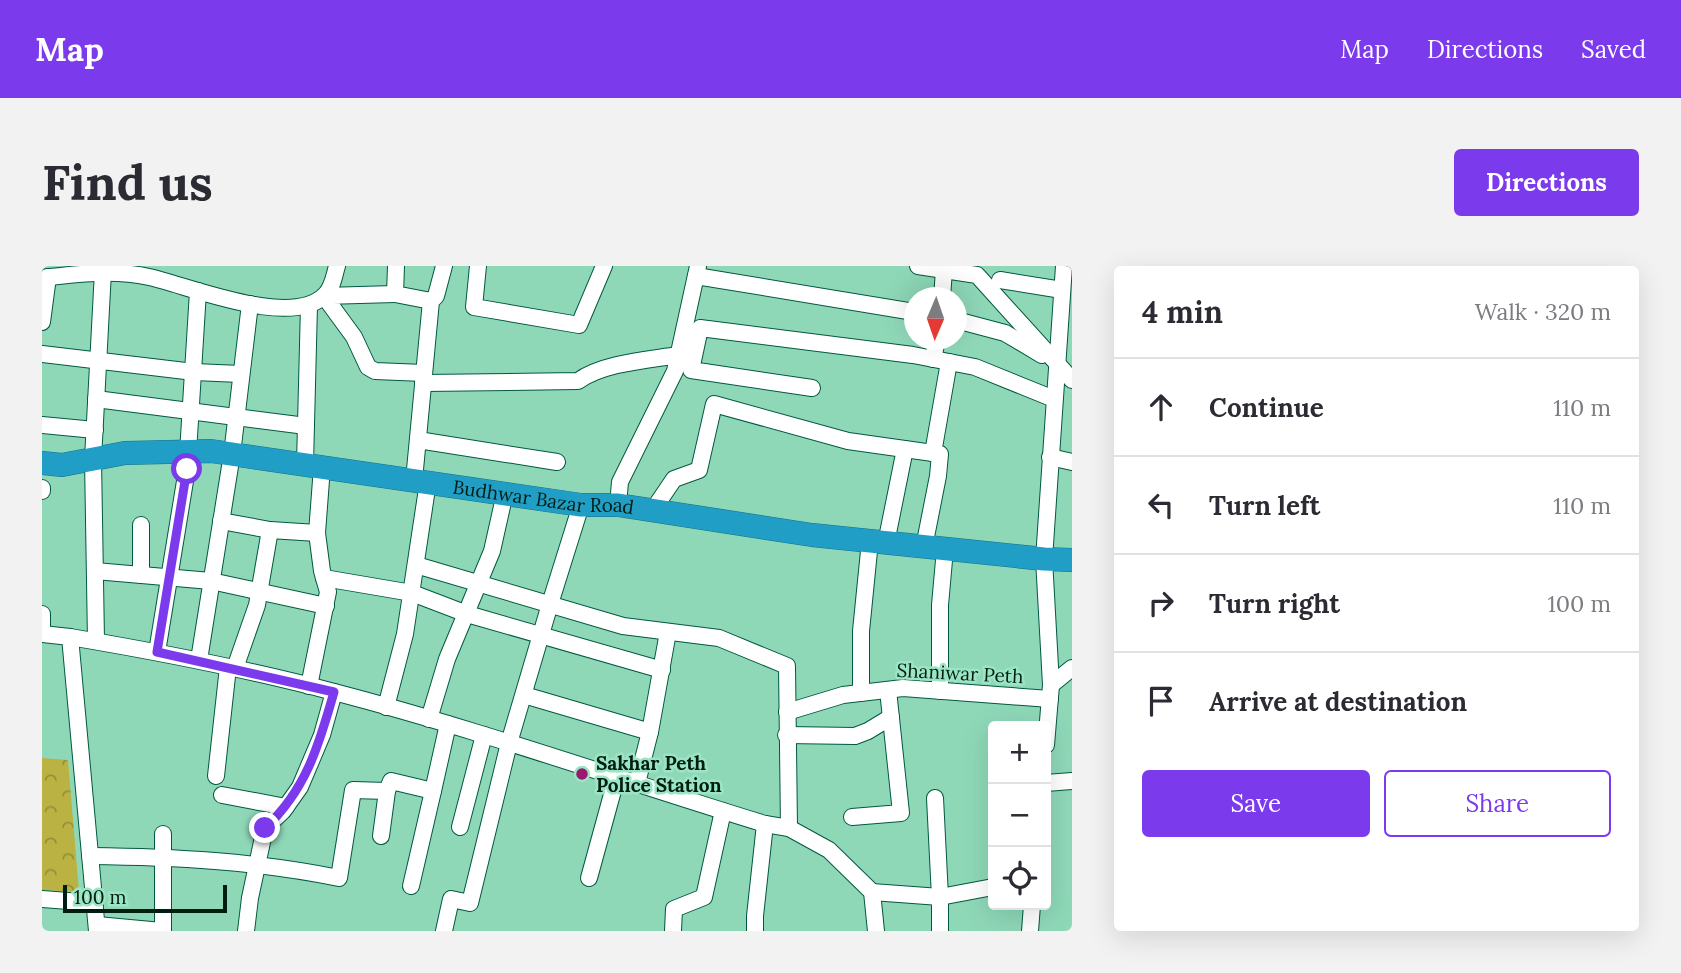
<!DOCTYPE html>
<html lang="en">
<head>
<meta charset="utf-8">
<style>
  body { margin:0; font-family:Lora,serif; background:#f2f2f3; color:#2b2b33 }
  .controls { position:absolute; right:21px; bottom:21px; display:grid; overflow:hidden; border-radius:7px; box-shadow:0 7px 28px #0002 }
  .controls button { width:63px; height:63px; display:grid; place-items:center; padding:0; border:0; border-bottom:2px solid #e1e1e2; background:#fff; color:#2b2b33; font:35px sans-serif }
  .compass { position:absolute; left:862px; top:21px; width:63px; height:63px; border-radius:50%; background:#fff; box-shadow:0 7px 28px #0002; rotate:182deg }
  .scale { position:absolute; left:21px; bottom:18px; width:164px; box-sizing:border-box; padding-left:7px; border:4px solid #001d12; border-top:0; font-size:19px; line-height:24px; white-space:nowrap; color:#001d12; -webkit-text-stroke:5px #9be5c5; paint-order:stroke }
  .stop { position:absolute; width:21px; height:21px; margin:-16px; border:5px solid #7c3aed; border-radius:50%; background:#fff }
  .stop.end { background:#7c3aed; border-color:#fff; box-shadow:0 2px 7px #0008 }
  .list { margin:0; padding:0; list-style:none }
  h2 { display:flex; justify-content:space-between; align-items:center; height:91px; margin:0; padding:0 28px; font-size:30px }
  h2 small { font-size:23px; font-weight:400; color:#7c7c81 }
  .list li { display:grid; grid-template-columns:46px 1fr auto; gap:21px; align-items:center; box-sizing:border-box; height:98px; padding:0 28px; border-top:2px solid #e1e1e2 }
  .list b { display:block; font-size:26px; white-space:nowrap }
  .list em { font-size:23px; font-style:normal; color:#7c7c81 }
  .actions { display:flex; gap:14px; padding:21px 28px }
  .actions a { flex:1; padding:16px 0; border:2px solid #7c3aed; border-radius:7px; text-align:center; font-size:24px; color:#7c3aed }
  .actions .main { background:#7c3aed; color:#fff }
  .icon { flex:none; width:38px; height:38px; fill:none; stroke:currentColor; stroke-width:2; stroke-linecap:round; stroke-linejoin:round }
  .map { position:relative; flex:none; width:1030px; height:665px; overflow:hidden; border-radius:7px }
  header { display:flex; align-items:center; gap:42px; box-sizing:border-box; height:98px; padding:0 35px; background:#7c3aed; color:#fff }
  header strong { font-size:33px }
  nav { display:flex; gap:38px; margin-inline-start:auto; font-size:24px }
  .intro { display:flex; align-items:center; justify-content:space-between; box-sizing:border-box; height:168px; padding:0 42px }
  h1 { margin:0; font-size:49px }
  .button { padding:18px 32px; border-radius:7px; background:#7c3aed; color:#fff; font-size:24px; font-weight:700 }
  main { display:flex; gap:42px; padding:0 42px }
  aside { flex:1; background:#fff; border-radius:7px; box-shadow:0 7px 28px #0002 }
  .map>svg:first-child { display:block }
  .park { fill:url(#park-crowns) }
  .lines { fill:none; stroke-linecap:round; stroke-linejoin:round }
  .minor-casing { stroke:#00593f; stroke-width:18 }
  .highway-casing { stroke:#157186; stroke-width:24 }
  .minor { stroke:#fff; stroke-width:16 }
  .highway { stroke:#219ec5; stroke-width:23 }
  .route { stroke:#7c3aed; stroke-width:9 }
  .poi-dot { fill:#99196f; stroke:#9be5c5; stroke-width:2.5 }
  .labels { text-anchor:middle; stroke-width:5; stroke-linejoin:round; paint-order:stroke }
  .street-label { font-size:19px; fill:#001d12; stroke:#9be5c5 }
  .poi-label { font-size:19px; font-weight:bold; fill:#001d12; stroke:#9be5c5; text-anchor:start }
</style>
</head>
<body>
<header>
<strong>Map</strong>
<nav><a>Map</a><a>Directions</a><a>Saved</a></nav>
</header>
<div class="intro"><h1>Find us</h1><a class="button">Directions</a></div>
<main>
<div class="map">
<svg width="1030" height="665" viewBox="0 0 1030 665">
  <defs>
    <pattern id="park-crowns" width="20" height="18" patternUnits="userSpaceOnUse" patternTransform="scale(1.75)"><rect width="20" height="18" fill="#bab243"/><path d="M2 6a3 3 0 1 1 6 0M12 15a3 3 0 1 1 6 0" fill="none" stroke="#959037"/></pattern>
  </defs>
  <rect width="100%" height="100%" fill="#8ed8b8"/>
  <!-- park -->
  <polygon class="park" points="0,492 26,494 37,626 0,624"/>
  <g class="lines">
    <defs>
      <g id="minor">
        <polyline points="354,0 353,28 389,35"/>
        <polyline points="436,0 432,41 537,59 562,0"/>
        <polyline points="876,0 935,9 1030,114"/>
        <polyline points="654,10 872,46"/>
        <path d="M0,12C36,8 71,3 107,11C148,20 249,63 283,29C291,21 292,10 295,0"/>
        <polyline points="958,14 1020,24"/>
        <polyline points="353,28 282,30 312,71 326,101 333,105 382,107"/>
        <polyline points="900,32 902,4"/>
        <polyline points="914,54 963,67 1000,89"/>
        <polyline points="0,56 6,11"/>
        <polyline points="0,88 152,106 199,108"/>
        <polyline points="891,93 895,74"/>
        <path d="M381,117L536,115C561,97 606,94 636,89"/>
        <polyline points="770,122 649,104 658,62 871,89 933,101 1012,133"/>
        <polyline points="54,133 264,160"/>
        <polyline points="0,159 53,164"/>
        <polyline points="376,174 515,196"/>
        <polyline points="891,187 907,96"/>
        <polyline points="1008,191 1030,196"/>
        <polyline points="263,198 267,39"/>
        <polyline points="372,214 389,35 394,30 402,0"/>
        <polyline points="0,222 0,225"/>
        <polyline points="576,239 578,216 633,105 656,0"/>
        <polyline points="611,244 632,213 657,204 672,138 806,175 898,188 896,210 882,281"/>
        <polyline points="179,255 228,264 275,267"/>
        <polyline points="844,277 863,183"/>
        <polyline points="374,299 581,360 677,372 745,400 747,562"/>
        <polyline points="53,305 169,315 284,340"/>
        <polyline points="99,309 99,259"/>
        <polyline points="282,312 370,327 425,348 620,404"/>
        <polyline points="0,348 0,368"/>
        <polyline points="0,368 28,371 55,665"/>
        <path d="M28,371C117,386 205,403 292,426C438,464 579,514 723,558L713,650V665"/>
        <polyline points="54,375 51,193 61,5"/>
        <polyline points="115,386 145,203 156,25"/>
        <polyline points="157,394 190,188 208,38"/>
        <polyline points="193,402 215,339 228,264"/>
        <polyline points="1009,419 1030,402"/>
        <polyline points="267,420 286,326 280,305 275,267 280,201"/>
        <polyline points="898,425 898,339 903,283"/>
        <polyline points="819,427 819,365 828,275"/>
        <polyline points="482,429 608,466 626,366"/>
        <polyline points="344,441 363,368 386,216"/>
        <polyline points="745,446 801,429 861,422 1008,433"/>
        <polyline points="387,453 405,393 450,285 463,227"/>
        <polyline points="744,469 813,470 826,465 849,451"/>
        <polyline points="1004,479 1009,419 1002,293 1022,0"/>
        <polyline points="174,510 186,401"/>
        <polyline points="595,517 608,466"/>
        <polyline points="1004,517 1030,515"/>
        <polyline points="345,525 349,515 391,525 369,620"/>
        <polyline points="391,525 406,458"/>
        <polyline points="180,529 244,541"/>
        <polyline points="893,532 898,631 898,665"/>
        <polyline points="810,551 859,547 846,424"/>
        <polyline points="723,558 747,562 787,584 830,626 834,665"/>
        <polyline points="418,561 442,469"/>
        <polyline points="121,568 121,665"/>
        <path d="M48,590C132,591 214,595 297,612L311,524L345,525L339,570"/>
        <polyline points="547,612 575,510"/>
        <polyline points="830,626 898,631 951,621"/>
        <polyline points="0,633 53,637"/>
        <polyline points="55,659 120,665"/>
        <polyline points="204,665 208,632 223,562 241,545 258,521 280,469 292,426"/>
        <polyline points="402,665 409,633 428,637 467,477 508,338 539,239"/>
        <polyline points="631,665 632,643 662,631 681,545"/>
        <polyline points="988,665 990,639"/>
      </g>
      <g id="highway">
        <path id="s1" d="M0,197L20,199L83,187L169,185L539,239H576L770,269L1002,293L1030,294"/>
      </g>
    </defs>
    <!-- minor casing -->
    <use href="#minor" class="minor-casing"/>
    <!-- highway casing -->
    <use href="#highway" class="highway-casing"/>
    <!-- minor -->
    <use href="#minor" class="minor"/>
    <!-- highway -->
    <use href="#highway" class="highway"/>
  </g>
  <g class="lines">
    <!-- route -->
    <path class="route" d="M145,203L115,386L292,426C277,479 264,524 223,562"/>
  </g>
  <!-- markers -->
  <circle class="poi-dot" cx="540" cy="508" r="7"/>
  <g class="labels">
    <!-- street labels -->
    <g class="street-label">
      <text dy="7" stroke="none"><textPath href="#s1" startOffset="506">Budhwar Bazar Road</textPath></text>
      <text transform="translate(918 407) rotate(3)" y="7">Shaniwar Peth</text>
    </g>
    <!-- poi labels -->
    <g class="poi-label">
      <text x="554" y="504">Sakhar Peth<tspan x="554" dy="22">Police Station</tspan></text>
    </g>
  </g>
</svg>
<div class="controls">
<button>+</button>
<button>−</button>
<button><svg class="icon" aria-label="locate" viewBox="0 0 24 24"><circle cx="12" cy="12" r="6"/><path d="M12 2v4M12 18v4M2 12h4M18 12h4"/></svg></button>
</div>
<svg class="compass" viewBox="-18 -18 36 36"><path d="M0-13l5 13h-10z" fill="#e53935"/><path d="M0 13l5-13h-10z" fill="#7c7c81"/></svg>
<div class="scale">100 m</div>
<div class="stop" style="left:145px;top:203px"></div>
<div class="stop end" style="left:223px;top:562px"></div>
</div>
<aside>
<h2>4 min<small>Walk · 320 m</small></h2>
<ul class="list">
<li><svg class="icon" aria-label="ahead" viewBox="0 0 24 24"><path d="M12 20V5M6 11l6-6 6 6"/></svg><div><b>Continue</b></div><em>110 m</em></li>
<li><svg class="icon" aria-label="left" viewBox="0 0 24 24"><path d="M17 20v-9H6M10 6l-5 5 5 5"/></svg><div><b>Turn left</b></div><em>110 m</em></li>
<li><svg class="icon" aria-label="right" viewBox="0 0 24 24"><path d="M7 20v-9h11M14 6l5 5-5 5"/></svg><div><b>Turn right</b></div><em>100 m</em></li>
<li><svg class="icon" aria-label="arrive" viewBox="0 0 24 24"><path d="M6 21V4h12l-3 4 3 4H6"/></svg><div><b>Arrive at destination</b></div></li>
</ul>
<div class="actions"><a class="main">Save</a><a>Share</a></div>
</aside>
</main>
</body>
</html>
